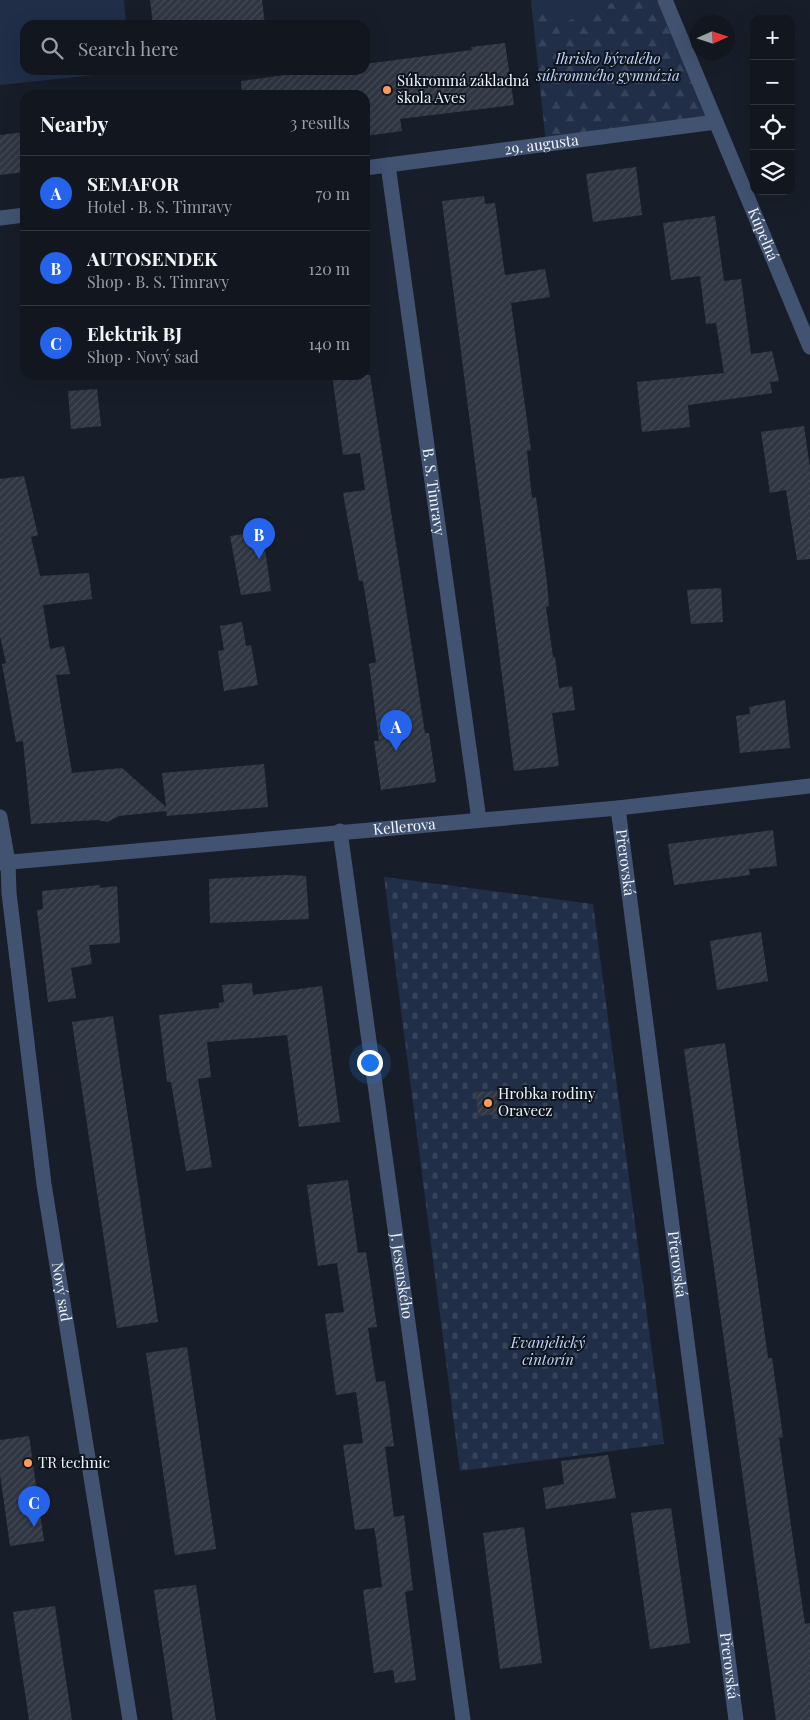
<!DOCTYPE html>
<html lang="en">
<head>
<meta charset="utf-8">
<style>
  body { margin:0; font-family:"Playfair Display",serif; background:#1b1f28; color:#f1f3f6 }
  .controls { position:absolute; right:15px; top:15px; display:grid; overflow:hidden; border-radius:10px; box-shadow:0 5px 20px #0002 }
  .controls button { width:45px; height:45px; display:grid; place-items:center; padding:0; border:0; border-bottom:1px solid #31353d; background:#12161f; color:#f1f3f6; font:25px sans-serif }
  .compass { position:absolute; left:690px; top:15px; width:45px; height:45px; border-radius:50%; background:#12161f; box-shadow:0 5px 20px #0002; rotate:87deg }
  .you { position:absolute; left:369px; top:1062px; width:18px; height:18px; margin:-12px; border:4px solid #fff; border-radius:50%; background:#1a73e8; box-shadow:0 0 0 8px #1a73e833 }
  .badge { display:grid; place-items:center; width:32px; height:32px; border-radius:50%; background:#2563eb; color:#fff; font-size:16px; font-weight:700 }
  .pin { position:absolute; translate:-50% -41px; filter:drop-shadow(0 1px 2px #0008) }
  .pin::after { content:''; position:absolute; top:26px; width:18px; height:15px; background:inherit; clip-path:polygon(0 0,100% 0,50% 100%) }
  .list { margin:0; padding:0; list-style:none }
  h2 { display:flex; justify-content:space-between; align-items:center; height:65px; margin:0; padding:0 20px; font-size:21px }
  h2 small { font-size:16px; font-weight:400; color:#9c9fa4 }
  .list li { display:grid; grid-template-columns:32px 1fr auto; gap:15px; align-items:center; box-sizing:border-box; height:75px; padding:0 20px; border-top:1px solid #31353d }
  .list b { display:block; font-size:19px; white-space:nowrap }
  .list p { margin:0; font-size:16px; white-space:nowrap; color:#9c9fa4 }
  .list em { font-size:16px; font-style:normal; color:#9c9fa4 }
  .icon { flex:none; width:28px; height:28px; fill:none; stroke:currentColor; stroke-width:2; stroke-linecap:round; stroke-linejoin:round }
  .map { position:relative; flex:none; width:810px; height:1720px; overflow:hidden }
  .search { position:absolute; background:#12161f; box-shadow:0 5px 20px #0002; left:20px; top:20px; width:350px; height:55px; display:flex; align-items:center; gap:12px; box-sizing:border-box; padding:0 18px; border-radius:15px; color:#9c9fa4; font-size:19px }
  .panel { position:absolute; background:#12161f; box-shadow:0 5px 20px #0002; left:20px; top:90px; width:350px; height:290px; border-radius:15px }
  .map>svg:first-child { display:block }
  .forest { fill:url(#forest-firs) }
  .cemetery { fill:url(#cemetery-stones) }
  .green { fill:#202e48 }
  .building { fill:url(#building-hatch) }
  .lines { fill:none; stroke-linecap:round; stroke-linejoin:round }
  .minor { stroke:#425372; stroke-width:15 }
  .poi-dot { fill:#ff9b5a; stroke:#0f151f; stroke-width:2 }
  .labels { text-anchor:middle; stroke-width:4; stroke-linejoin:round; paint-order:stroke }
  .park-label { font-size:15px; font-style:italic; fill:#bfd4fa; stroke:#0f151f }
  .poi-label { font-size:15px; fill:#f0f4fc; stroke:#0f151f; text-anchor:start }
  .street-label { font-size:15px; fill:#f0f4fc; stroke:#0f151f }
</style>
</head>
<body>
<div class="map">
<svg width="810" height="1720" viewBox="0 0 810 1720">
  <defs>
    <pattern id="forest-firs" width="22" height="20" patternUnits="userSpaceOnUse" patternTransform="scale(1.25)"><rect width="22" height="20" fill="#202e48"/><path d="M5 1l3.5 6h-7zM16 11l3.5 6h-7z" fill="#36435a"/></pattern>
    <pattern id="cemetery-stones" width="16" height="16" patternUnits="userSpaceOnUse" patternTransform="scale(1.25)"><rect width="16" height="16" fill="#202e48"/><path d="M2 7V4a2 2 0 0 1 4 0v3zM10 15v-3a2 2 0 0 1 4 0v3z" fill="#36435a"/></pattern>
    <pattern id="building-hatch" width="6" height="6" patternUnits="userSpaceOnUse" patternTransform="scale(1.25)"><rect width="6" height="6" fill="#303743"/><path d="M-1 1l2-2M0 6l6-6M5 7l2-2" fill="none" stroke="#444b56"/></pattern>
  </defs>
  <rect width="100%" height="100%" fill="#181e29"/>
  <!-- forest -->
  <polygon class="forest" points="531,0 665,0 716,122 546,144"/>
  <!-- cemetery -->
  <polygon class="cemetery" points="384,877 593,904 664,1444 460,1471"/>
  <!-- green -->
  <g class="green">
    <polygon points="0,0 124,0 126,25 25,25 25,70 133,71 0,85"/>
    <polygon points="541,0 619,0 551,28"/>
  </g>
  <!-- building -->
  <g class="building">
    <polygon points="150,0 262,0 265,25 153,25"/>
    <polygon points="505,43 514,105 400,119 402,131 365,136 365,95 242,95 241,81 322,70 365,70 365,64 472,50 471,47"/>
    <polygon points="25,132 25,172 0,175 0,135"/>
    <polygon points="636,167 642,215 593,222 586,174"/>
    <polygon points="484,196 485,204 495,203 505,275 545,269 550,297 511,303 531,450 527,451 532,498 536,497 547,583 549,606 546,607 553,657 555,657 559,688 572,686 575,710 552,713 559,766 514,771 442,201"/>
    <polygon points="715,216 724,281 741,279 751,354 772,351 779,381 770,382 772,393 688,405 690,427 642,432 637,382 724,373 716,323 706,324 700,276 671,280 663,223"/>
    <polygon points="332,375 370,375 425,733 429,733 436,782 381,790 374,741 379,741 369,664 376,662 363,581 359,581 343,493 365,490 360,453 343,455"/>
    <polygon points="97,389 101,426 71,429 68,391"/>
    <polygon points="804,426 810,468 810,559 797,560 786,490 770,493 761,432"/>
    <polygon points="24,476 38,535 31,537 40,576 89,573 92,599 43,605 50,649 64,646 70,674 56,675 72,773 122,768 166,807 162,773 264,764 268,807 167,816 166,811 119,816 107,822 97,820 31,824 23,741 16,742 2,664 6,663 0,636 0,479"/>
    <polygon points="259,532 261,550 265,549 271,591 241,595 230,536"/>
    <polygon points="721,588 723,622 691,624 687,590"/>
    <polygon points="242,622 246,646 251,645 258,685 224,691 218,651 224,650 220,626"/>
    <polygon points="785,700 790,748 740,753 736,716 750,714 749,707"/>
    <polygon points="773,830 777,866 749,869 750,875 674,885 668,844"/>
    <polygon points="286,875 306,876 309,919 210,923 209,879"/>
    <polygon points="100,885 100,888 117,886 120,943 89,945 92,964 71,968 76,998 48,1002 37,910 43,909 42,891"/>
    <polygon points="761,932 768,981 717,990 710,941"/>
    <polygon points="252,983 253,995 322,986 340,1122 299,1127 287,1035 207,1042 211,1077 198,1079 212,1167 186,1171 171,1082 167,1082 159,1015 219,1008 219,1003 224,1002 222,985"/>
    <polygon points="113,1016 158,1322 117,1328 72,1022"/>
    <polygon points="725,1043 768,1358 772,1358 783,1437 779,1438 797,1569 805,1624 810,1623 810,1720 776,1720 684,1049"/>
    <polygon points="497,1091 499,1114 478,1116 476,1092"/>
    <polygon points="348,1180 358,1253 366,1252 377,1327 368,1328 376,1382 385,1381 389,1407 394,1446 385,1447 394,1517 404,1515 413,1590 405,1592 416,1680 395,1683 393,1670 374,1673 363,1590 382,1587 376,1538 374,1528 355,1530 343,1445 363,1443 356,1392 336,1395 325,1314 344,1312 337,1263 318,1266 307,1185"/>
    <polygon points="187,1347 216,1549 175,1555 146,1353"/>
    <polygon points="29,1436 44,1541 10,1546 0,1474 0,1440"/>
    <polygon points="608,1455 616,1498 546,1509 543,1488 564,1484 561,1461"/>
    <polygon points="671,1508 690,1643 650,1649 631,1513"/>
    <polygon points="524,1527 542,1663 500,1669 483,1533"/>
    <polygon points="196,1585 216,1720 173,1720 154,1590"/>
    <polygon points="55,1606 72,1720 29,1720 13,1612"/>
  </g>
  <g class="lines">
    <!-- minor -->
    <g class="minor">
      <path id="s1" d="M665,0L810,347"/>
      <path id="s2" d="M388,165L479,820"/>
      <path id="s3" d="M365,168L716,122"/>
      <polyline points="0,218 25,215"/>
      <path id="s4" d="M618,808L736,1720"/>
      <path id="s5" d="M0,817L8,862L9,893L44,1184L130,1720"/>
      <path id="s6" d="M340,831L463,1720"/>
      <path id="s7" d="M0,863L618,808L810,786"/>
    </g>
  </g>
  <!-- markers -->
  <g class="poi-dot">
    <circle cx="387" cy="90" r="5"/>
    <circle cx="488" cy="1103" r="5"/>
    <circle cx="28" cy="1463" r="5"/>
  </g>
  <g class="labels">
    <!-- park labels -->
    <g class="park-label">
      <text x="608" y="64">Ihrisko bývalého<tspan x="608" dy="17">súkromného gymnázia</tspan></text>
      <text x="548" y="1348">Evanjelický<tspan x="548" dy="17">cintorín</tspan></text>
    </g>
    <!-- poi labels -->
    <g class="poi-label">
      <text x="397" y="86">Súkromná základná<tspan x="397" dy="17">škola Aves</tspan></text>
      <text x="498" y="1099">Hrobka rodiny<tspan x="498" dy="17">Oravecz</tspan></text>
      <text x="38" y="1468">TR technic</text>
    </g>
    <!-- street labels -->
    <g class="street-label">
      <text dy="5" stroke="none"><textPath href="#s3" startOffset="178">29. augusta</textPath></text>
      <text dy="5" stroke="none"><textPath href="#s1" startOffset="254">Kúpeľná</textPath></text>
      <text dy="5" stroke="none"><textPath href="#s2" startOffset="330">B. S. Timravy</textPath></text>
      <text dy="5" stroke="none"><textPath href="#s7" startOffset="406">Kellerova</textPath></text>
      <text dy="5" stroke="none"><textPath href="#s4" startOffset="55">Přerovská</textPath></text>
      <text dy="5" stroke="none"><textPath href="#s4" startOffset="460">Přerovská</textPath></text>
      <text dy="5" stroke="none"><textPath href="#s6" startOffset="449">J. Jesenského</textPath></text>
      <text dy="5" stroke="none"><textPath href="#s5" startOffset="479">Nový sad</textPath></text>
      <text dy="5" stroke="none"><textPath href="#s4" startOffset="865">Přerovská</textPath></text>
    </g>
  </g>
</svg>
<div class="controls">
<button>+</button>
<button>−</button>
<button><svg class="icon" aria-label="locate" viewBox="0 0 24 24"><circle cx="12" cy="12" r="6"/><path d="M12 2v4M12 18v4M2 12h4M18 12h4"/></svg></button>
<button><svg class="icon" aria-label="layers" viewBox="0 0 24 24"><path d="M12 4l9 5-9 5-9-5zM3 14l9 5 9-5"/></svg></button>
</div>
<svg class="compass" viewBox="-18 -18 36 36"><path d="M0-13l5 13h-10z" fill="#e53935"/><path d="M0 13l5-13h-10z" fill="#9c9fa4"/></svg>
<div class="you"></div>
<div class="pin badge" style="left:396px;top:751px">A</div>
<div class="pin badge" style="left:259px;top:559px">B</div>
<div class="pin badge" style="left:34px;top:1527px">C</div>
<div class="search"><svg class="icon" aria-label="search" viewBox="0 0 24 24"><circle cx="10" cy="10" r="6"/><path d="M15 15l6 6"/></svg>Search here</div>
<section class="panel">
<h2>Nearby<small>3 results</small></h2>
<ul class="list">
<li><span class="badge">A</span><div><b>SEMAFOR</b><p>Hotel · B. S. Timravy</p></div><em>70 m</em></li>
<li><span class="badge">B</span><div><b>AUTOSENDEK</b><p>Shop · B. S. Timravy</p></div><em>120 m</em></li>
<li><span class="badge">C</span><div><b>Elektrik BJ</b><p>Shop · Nový sad</p></div><em>140 m</em></li>
</ul>
</section>
</div>
</body>
</html>
